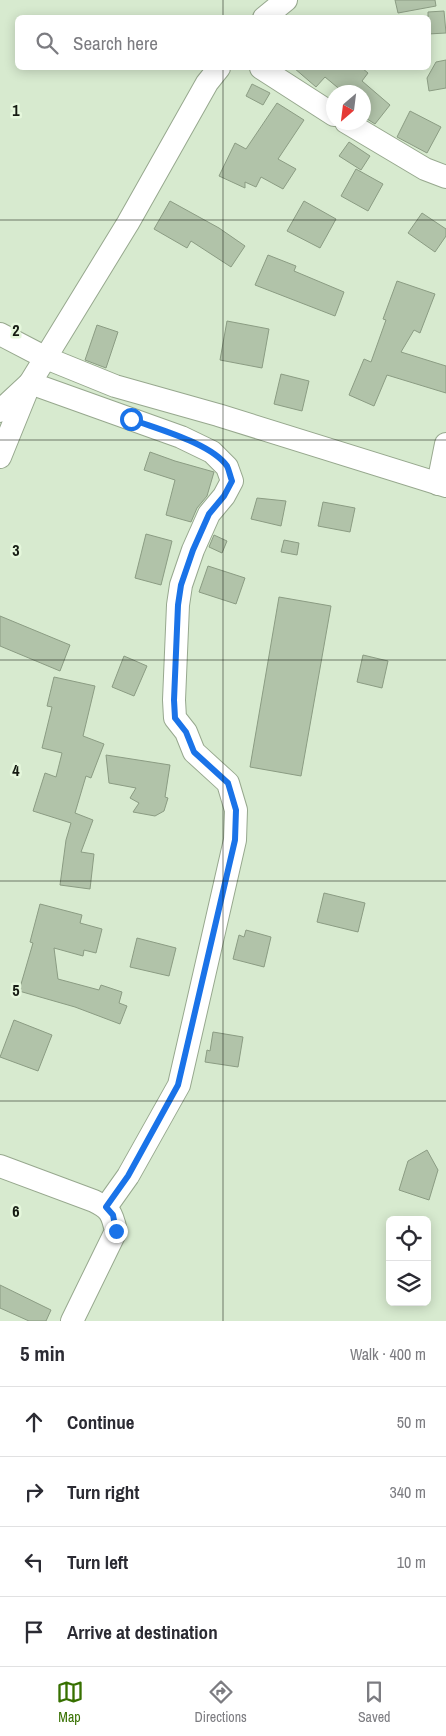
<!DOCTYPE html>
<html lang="en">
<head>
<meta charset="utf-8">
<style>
  body { margin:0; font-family:"Archivo Narrow",sans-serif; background:#f7f7f7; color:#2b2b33 }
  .controls { position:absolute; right:15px; bottom:15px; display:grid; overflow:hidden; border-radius:8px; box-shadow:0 2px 12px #0003 }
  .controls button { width:45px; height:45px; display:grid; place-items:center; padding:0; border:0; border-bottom:1px solid #e1e1e2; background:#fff; color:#2b2b33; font:25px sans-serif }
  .compass { position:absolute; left:326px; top:85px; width:45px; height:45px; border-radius:50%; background:#fff; box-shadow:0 2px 12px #0003; rotate:208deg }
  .stop { position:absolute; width:15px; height:15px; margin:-11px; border:4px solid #1a73e8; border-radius:50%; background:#fff }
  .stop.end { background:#1a73e8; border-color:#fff; box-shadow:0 1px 5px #0008 }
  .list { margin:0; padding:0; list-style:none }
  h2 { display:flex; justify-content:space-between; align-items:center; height:65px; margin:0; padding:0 20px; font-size:21px }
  h2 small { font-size:16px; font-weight:400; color:#7c7c81 }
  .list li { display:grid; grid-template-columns:32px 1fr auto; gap:15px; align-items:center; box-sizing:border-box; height:70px; padding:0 20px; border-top:1px solid #e1e1e2 }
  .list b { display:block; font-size:19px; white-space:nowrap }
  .list em { font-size:16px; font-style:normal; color:#7c7c81 }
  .icon { flex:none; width:28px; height:28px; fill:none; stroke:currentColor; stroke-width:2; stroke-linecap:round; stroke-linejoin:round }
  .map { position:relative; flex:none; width:446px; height:1321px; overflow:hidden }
  .search { position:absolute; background:#fff; box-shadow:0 2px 12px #0003; left:15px; right:15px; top:15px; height:55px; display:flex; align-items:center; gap:12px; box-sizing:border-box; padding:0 18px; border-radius:8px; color:#7c7c81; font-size:19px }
  .sheet { height:345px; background:#fff }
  nav { display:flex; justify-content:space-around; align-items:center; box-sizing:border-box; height:70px; border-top:1px solid #e1e1e2; background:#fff; font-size:14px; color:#7c7c81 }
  nav a { display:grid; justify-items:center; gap:2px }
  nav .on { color:#377000 }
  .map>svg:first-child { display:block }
  .building { fill:#b1c3a9; stroke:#8b9c83 }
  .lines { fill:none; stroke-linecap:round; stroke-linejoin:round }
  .minor-casing { stroke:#97a88e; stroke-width:24 }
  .minor { stroke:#fff; stroke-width:22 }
  .route { stroke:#1a73e8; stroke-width:6 }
  .grid { fill:none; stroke:#151b12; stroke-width:1; stroke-opacity:0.55 }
  .grid-label { font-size:16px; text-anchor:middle; font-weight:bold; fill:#151b12; stroke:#e5f7dc; stroke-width:5; stroke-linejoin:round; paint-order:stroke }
</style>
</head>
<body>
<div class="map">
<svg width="446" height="1321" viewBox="0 0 446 1321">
  <rect width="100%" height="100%" fill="#d7eacf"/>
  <!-- building -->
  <g class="building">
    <polygon points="395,0 435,0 436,6 398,13"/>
    <polygon points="444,11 446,33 428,34 428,12"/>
    <polygon points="446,60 446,88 429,91 427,78 436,62"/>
    <polygon points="294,68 362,68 368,73 362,81 390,105 375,124 364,117 364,92 343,92 325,77 316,87"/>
    <polygon points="252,84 270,93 263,105 246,96"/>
    <polygon points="277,103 304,120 278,159 296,169 283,189 261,177 256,187 245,182 245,188 219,176 235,143 246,149"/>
    <polygon points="410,111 441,127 427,153 397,137"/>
    <polygon points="349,142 370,156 361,170 339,156"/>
    <polygon points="356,169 383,184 368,211 341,196"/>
    <polygon points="170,201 219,228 245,246 231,267 191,241 187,248 154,229"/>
    <polygon points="304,201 336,219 320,248 287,231"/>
    <polygon points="422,213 446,229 446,236 435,252 408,233"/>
    <polygon points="268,255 296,266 294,271 344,292 335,316 255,285"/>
    <polygon points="397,281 435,294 420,333 414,330 401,352 446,366 446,393 387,375 374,406 349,395 364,359 371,362 386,320 383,319"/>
    <polygon points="227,321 269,329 262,368 220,360"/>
    <polygon points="97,325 118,332 106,368 85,360"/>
    <polygon points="281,374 309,381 302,411 274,404"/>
    <polygon points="150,452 175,461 214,472 207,496 197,508 191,522 166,515 175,480 144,470"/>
    <polygon points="257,498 286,501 281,526 251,519"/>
    <polygon points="323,502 355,508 350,532 318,526"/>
    <polygon points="146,534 172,541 161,585 135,578"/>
    <polygon points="214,535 227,541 222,553 209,547"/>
    <polygon points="284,540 299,543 297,555 281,552"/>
    <polygon points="208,566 245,578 236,604 199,592"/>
    <polygon points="279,597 331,606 301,776 250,767"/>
    <polygon points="0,616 70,645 60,671 0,646"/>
    <polygon points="363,655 388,661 382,688 357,682"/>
    <polygon points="124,656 147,666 134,696 112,687"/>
    <polygon points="54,677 95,686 83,736 104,744 91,778 86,776 75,813 93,820 81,852 94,854 90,889 60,885 66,840 71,823 33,811 45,773 56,777 62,753 42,748 52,707 47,706"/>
    <polygon points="106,755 170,765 165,797 168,798 164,811 155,816 133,812 139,803 130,798 136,788 109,783"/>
    <polygon points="324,893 365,903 358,932 317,922"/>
    <polygon points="40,904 82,915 80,923 102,929 96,953 84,950 83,956 54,948 58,979 99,990 101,985 122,992 119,1003 127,1006 120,1024 75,1007 19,991 33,943 30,942"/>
    <polygon points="246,930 271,937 264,967 233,959 239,935 244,937"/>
    <polygon points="137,938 176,948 169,976 130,967"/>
    <polygon points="14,1020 52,1035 38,1071 0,1057"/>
    <polygon points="213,1032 243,1037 238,1067 205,1062 207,1050 210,1051"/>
    <polygon points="427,1150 438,1170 429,1200 399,1190 408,1161"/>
    <polygon points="0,1285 51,1310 46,1321 29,1321 0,1308"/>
  </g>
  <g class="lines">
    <defs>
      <g id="minor">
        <polyline points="264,18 286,0"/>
        <polyline points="261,68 334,115"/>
        <polyline points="346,122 425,169 446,177"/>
        <polyline points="0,334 46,358 115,386 218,415 446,486"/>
        <polyline points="0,411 30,383 181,437 212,452 227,467 232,481 224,496 209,514 193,550 181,585 178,605 174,700 175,718 186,732 194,752 228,783 236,810 235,840 179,1085 128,1176 106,1207"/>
        <polyline points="0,457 30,383 128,223 207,83 219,68"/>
        <polyline points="438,484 446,444"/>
        <path d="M0,1166L94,1201C110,1209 112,1213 116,1231L72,1321"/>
      </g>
    </defs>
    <!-- minor casing -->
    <use href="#minor" class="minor-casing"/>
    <!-- minor -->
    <use href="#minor" class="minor"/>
  </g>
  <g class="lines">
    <!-- route -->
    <path class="route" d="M116,1231L113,1215L106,1207L128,1176L178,1085L235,840L236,810L228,783L194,752L186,732L175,718L174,700L178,605L181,585L193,550L209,514L224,496L232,481C230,476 229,470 227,466C211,443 157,429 131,419"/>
  </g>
  <!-- grid -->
  <path class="grid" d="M223,0V18M223,68V1321M0,220H446M0,440H446M0,660H446M0,881H446M0,1101H446"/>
  <g class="grid-label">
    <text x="16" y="116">1</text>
    <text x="16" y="336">2</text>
    <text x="16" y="556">3</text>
    <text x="16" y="776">4</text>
    <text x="16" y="996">5</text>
    <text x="16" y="1217">6</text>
  </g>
</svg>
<div class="controls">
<button><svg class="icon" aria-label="locate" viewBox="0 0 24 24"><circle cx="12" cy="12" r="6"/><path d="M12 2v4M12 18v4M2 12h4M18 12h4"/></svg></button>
<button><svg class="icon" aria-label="layers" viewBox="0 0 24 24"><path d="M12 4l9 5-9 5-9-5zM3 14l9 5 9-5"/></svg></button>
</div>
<svg class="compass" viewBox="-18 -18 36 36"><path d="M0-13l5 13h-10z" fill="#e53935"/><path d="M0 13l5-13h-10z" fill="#7c7c81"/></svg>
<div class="stop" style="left:131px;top:419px"></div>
<div class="stop end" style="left:116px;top:1231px"></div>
<div class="search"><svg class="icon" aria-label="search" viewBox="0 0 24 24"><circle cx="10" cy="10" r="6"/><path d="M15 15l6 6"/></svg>Search here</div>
</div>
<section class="sheet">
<h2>5 min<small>Walk · 400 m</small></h2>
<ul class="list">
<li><svg class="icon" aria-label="ahead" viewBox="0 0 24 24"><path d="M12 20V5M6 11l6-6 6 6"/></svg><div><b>Continue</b></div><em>50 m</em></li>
<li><svg class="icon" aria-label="right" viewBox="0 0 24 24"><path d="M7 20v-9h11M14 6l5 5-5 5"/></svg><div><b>Turn right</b></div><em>340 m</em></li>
<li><svg class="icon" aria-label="left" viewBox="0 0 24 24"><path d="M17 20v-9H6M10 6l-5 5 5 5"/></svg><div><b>Turn left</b></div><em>10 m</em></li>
<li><svg class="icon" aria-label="arrive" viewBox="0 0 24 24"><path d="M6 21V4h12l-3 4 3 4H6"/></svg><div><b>Arrive at destination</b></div></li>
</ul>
</section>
<nav>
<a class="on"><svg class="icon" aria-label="map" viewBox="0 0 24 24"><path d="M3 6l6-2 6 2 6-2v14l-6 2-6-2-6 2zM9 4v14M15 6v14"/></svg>Map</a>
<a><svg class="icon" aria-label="directions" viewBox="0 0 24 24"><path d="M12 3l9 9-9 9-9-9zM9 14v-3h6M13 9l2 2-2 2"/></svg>Directions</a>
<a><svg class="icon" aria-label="saved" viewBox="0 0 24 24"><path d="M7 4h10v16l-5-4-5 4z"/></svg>Saved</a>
</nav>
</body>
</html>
